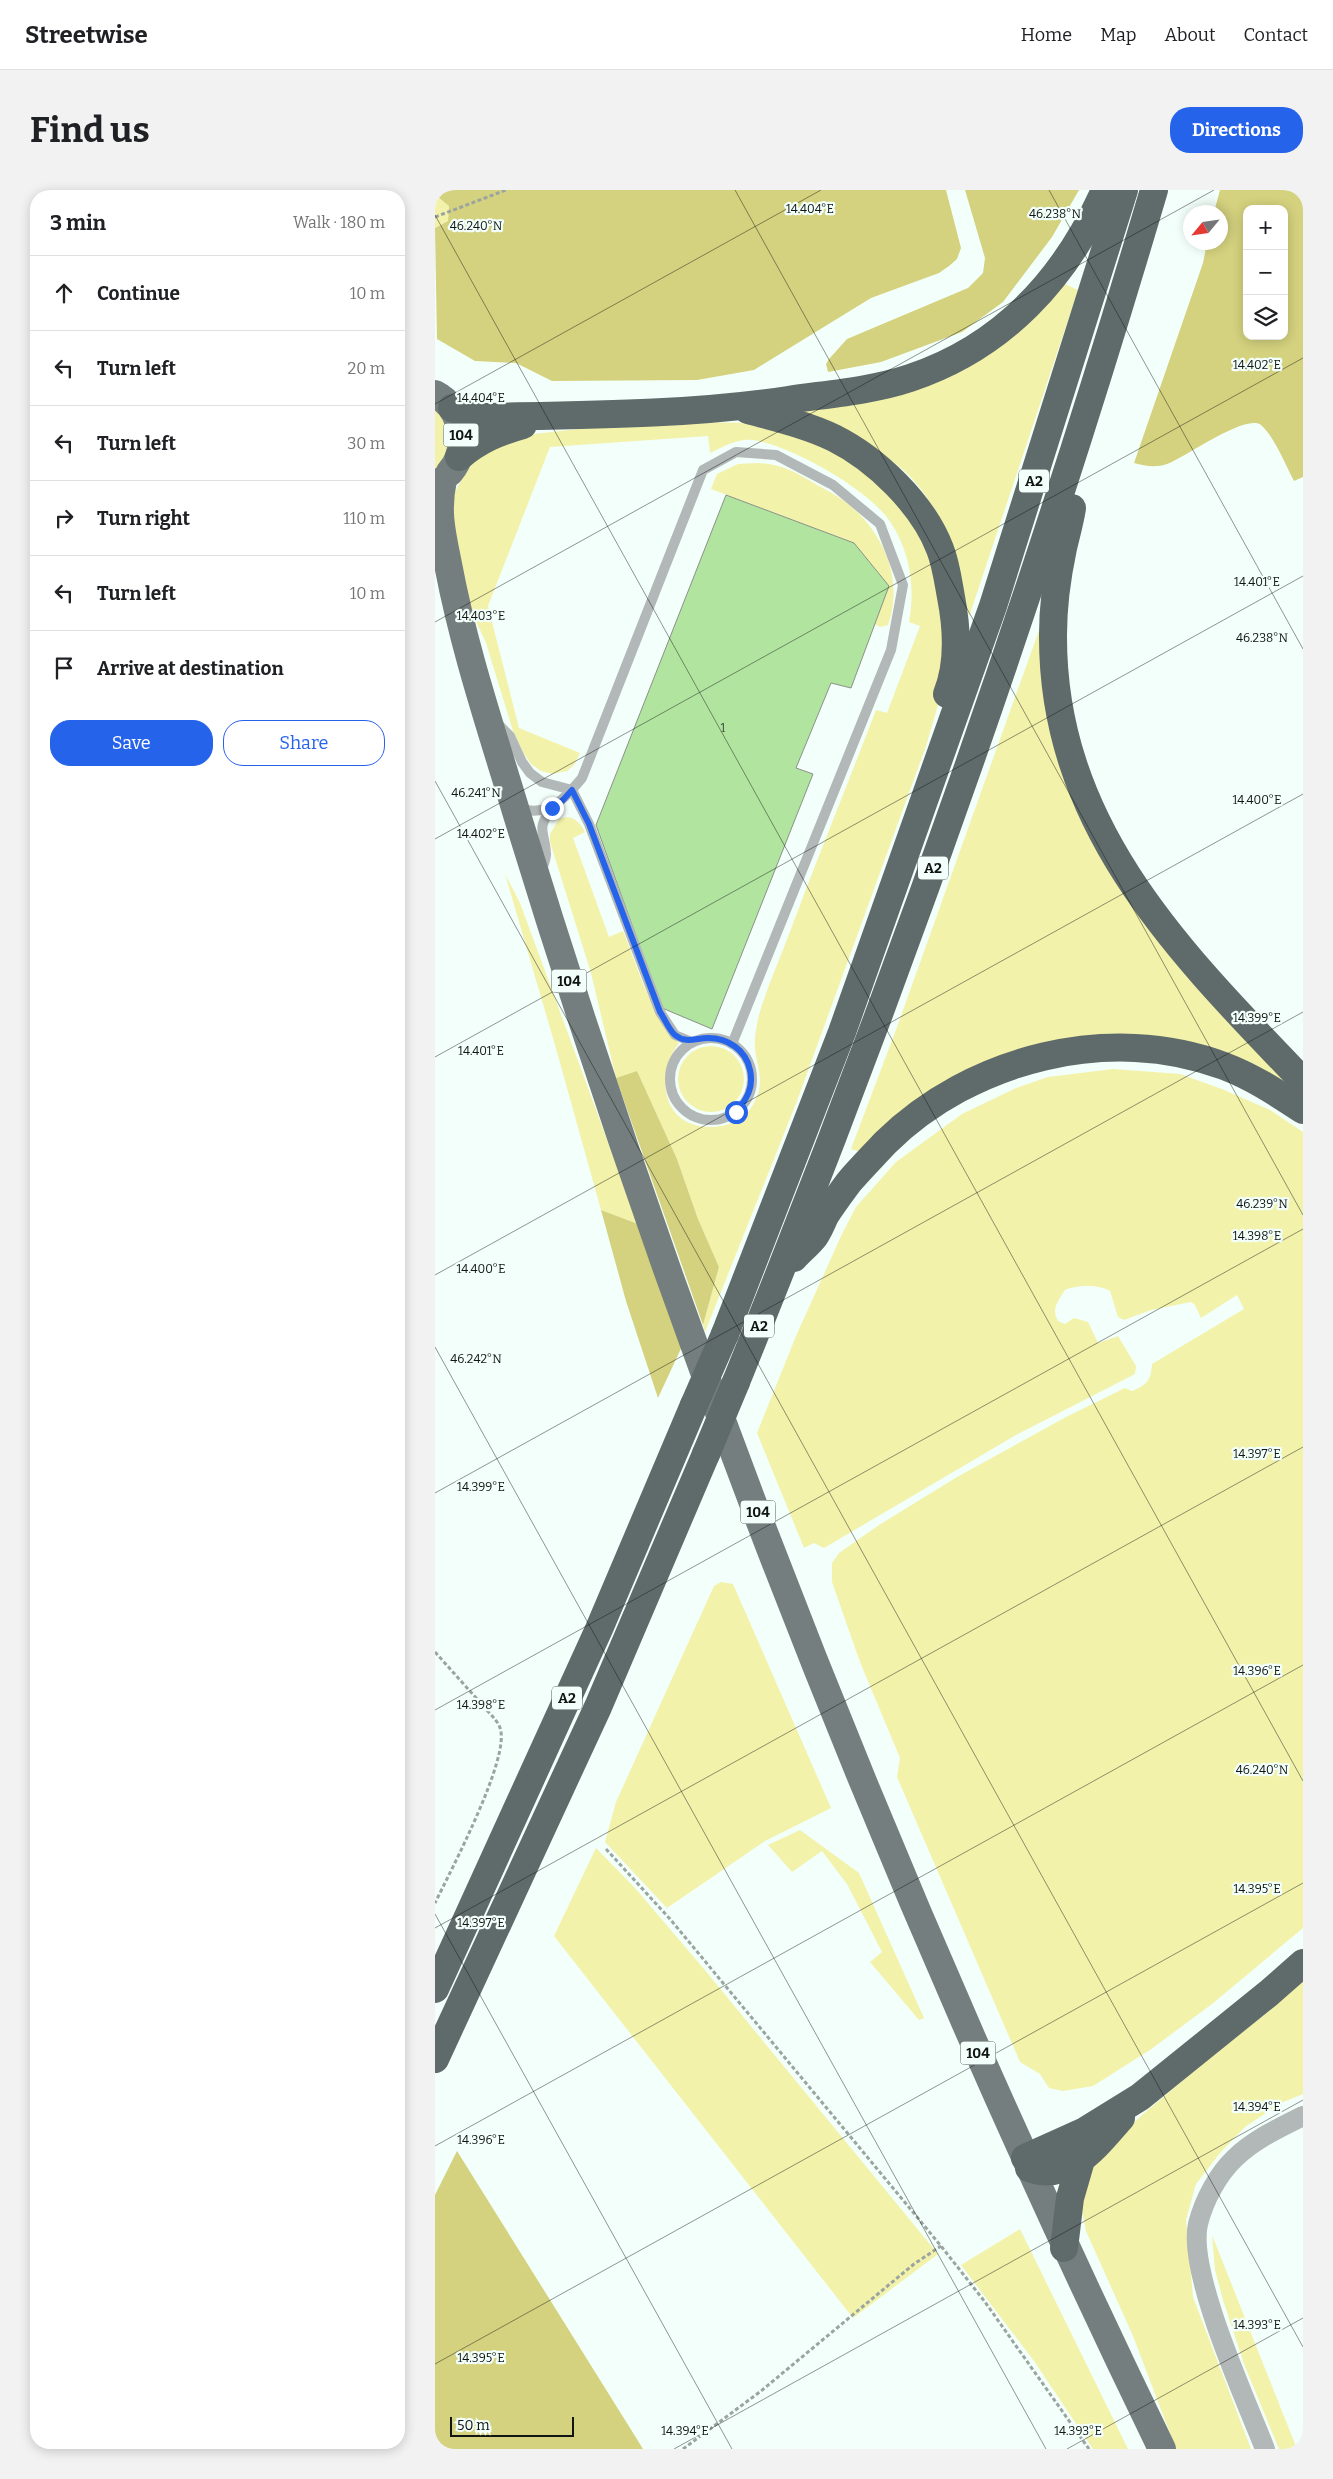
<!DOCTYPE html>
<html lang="en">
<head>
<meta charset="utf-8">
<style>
  body { margin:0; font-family:Bitter,serif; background:#f2f2f2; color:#202124 }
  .controls { position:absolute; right:15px; top:15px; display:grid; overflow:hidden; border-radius:10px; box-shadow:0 2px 12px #0003 }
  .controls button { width:45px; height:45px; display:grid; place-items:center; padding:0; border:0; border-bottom:1px solid #e0e0e0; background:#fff; color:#202124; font:25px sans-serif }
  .compass { position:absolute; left:748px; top:15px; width:45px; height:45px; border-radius:50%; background:#fff; box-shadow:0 2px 12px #0003; rotate:241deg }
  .scale { position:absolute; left:15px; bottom:12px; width:124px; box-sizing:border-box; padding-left:5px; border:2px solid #111513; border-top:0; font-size:14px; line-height:18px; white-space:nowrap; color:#111513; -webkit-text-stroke:4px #f3fffa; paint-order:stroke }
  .stop { position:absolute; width:15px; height:15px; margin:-11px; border:4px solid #2563eb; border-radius:50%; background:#fff }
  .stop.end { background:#2563eb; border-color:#fff; box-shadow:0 1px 5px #0008 }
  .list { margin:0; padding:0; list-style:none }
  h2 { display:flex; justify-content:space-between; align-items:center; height:65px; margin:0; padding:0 20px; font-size:21px }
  h2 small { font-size:16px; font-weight:400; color:#757577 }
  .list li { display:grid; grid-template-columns:32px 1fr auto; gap:15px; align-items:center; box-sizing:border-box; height:75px; padding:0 20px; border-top:1px solid #e0e0e0 }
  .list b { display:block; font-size:19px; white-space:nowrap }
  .list em { font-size:16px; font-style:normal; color:#757577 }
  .actions { display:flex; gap:10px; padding:15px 20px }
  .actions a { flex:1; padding:11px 0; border:1px solid #2563eb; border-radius:20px; text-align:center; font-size:18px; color:#2563eb }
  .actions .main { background:#2563eb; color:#fff }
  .icon { flex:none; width:28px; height:28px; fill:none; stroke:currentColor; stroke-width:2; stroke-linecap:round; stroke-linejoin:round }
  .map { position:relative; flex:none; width:868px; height:2259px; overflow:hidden; border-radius:20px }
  header { display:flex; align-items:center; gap:30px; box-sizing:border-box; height:70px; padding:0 25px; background:#fff; border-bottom:1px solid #e0e0e0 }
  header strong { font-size:24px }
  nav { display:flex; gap:28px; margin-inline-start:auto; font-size:18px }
  .intro { display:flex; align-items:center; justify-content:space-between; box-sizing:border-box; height:120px; padding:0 30px }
  h1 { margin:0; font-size:35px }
  .button { padding:12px 22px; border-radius:20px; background:#2563eb; color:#fff; font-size:18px; font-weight:700 }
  main { display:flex; gap:30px; padding:0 30px }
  aside { flex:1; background:#fff; border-radius:20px; box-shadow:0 2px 12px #0003 }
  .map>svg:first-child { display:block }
  .green { fill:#f3f2aa }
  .forest { fill:#d4d27e; fill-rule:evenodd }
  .building { fill:#b1e49f; stroke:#8b9189 }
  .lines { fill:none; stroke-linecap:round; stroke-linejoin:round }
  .path { stroke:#9ba4a0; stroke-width:3; stroke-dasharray:4 2.5; stroke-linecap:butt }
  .service { stroke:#b2b7b7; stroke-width:10 }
  .minor { stroke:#b2b7b7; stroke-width:20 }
  .primary { stroke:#747e7e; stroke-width:28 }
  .motorway { stroke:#5f6a6a; stroke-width:28 }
  .motorway-bridge { stroke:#5f6a6a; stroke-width:28 }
  .route { stroke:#2563eb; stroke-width:6 }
  .ticks { fill:none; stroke:#111513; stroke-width:1; stroke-opacity:0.45 }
  .labels { text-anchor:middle; stroke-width:4.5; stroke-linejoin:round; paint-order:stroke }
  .number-label { font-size:12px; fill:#394936 }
  .shield { fill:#f3fffa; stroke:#555b58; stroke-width:1 }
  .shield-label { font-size:14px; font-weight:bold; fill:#111513 }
  .ticks-label { font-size:12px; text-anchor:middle; fill:#111513; stroke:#f3fffa; stroke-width:4.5; stroke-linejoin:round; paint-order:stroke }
</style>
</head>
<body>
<header>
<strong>Streetwise</strong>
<nav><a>Home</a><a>Map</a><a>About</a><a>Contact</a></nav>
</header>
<div class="intro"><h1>Find us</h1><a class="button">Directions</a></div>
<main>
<aside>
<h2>3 min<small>Walk · 180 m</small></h2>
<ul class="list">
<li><svg class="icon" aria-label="ahead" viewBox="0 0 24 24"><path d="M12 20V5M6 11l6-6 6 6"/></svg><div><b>Continue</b></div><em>10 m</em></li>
<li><svg class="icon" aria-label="left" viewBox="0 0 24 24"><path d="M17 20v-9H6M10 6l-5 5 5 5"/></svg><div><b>Turn left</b></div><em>20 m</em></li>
<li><svg class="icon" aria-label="left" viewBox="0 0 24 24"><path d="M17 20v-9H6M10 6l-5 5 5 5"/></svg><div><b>Turn left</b></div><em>30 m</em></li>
<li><svg class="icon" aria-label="right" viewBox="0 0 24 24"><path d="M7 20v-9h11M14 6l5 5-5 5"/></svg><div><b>Turn right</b></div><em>110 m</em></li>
<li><svg class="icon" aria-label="left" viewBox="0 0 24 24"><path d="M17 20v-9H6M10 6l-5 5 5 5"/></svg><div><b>Turn left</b></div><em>10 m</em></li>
<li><svg class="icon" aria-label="arrive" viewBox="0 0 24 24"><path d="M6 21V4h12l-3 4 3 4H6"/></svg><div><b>Arrive at destination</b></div></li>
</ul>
<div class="actions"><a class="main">Save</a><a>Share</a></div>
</aside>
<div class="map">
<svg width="868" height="2259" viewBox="0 0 868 2259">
  <rect width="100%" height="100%" fill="#f3fffa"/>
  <!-- green -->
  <g class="green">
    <polygon points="0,3 14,16 13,31 0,38"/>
    <path d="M630,94L643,100L534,427C522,372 506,303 455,270C424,251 389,236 356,219L458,201Z"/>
    <polygon points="0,214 19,252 0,286"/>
    <path d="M214,231L315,233L376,247L457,300L502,369L513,481L491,556L362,911L270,1142L268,1135L284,1077L263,1029L242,969L202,881L181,888L156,783L115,652V644L124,629C137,624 144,631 150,642L138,648L174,747L188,741C201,773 218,831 244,853C219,886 227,939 278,937C296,936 312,928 320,911C330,892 322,877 320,859C319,849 321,839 323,829C330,801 343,774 353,747C381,671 412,596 441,520L452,523L485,436L474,432C480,398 476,364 456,333C435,300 357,256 318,250C304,248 287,257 275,263L273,246L115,257L53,416L84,538L145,563L139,575L132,581L117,584L106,581L96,574L89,564L78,541L51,453L37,423L14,313L40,265L90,245Z"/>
    <path d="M322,273C348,274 360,282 382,295C393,301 405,307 414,315C449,343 469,391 453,435L445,437L440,434L454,396L419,353L276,299L282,284L303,274Z"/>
    <polygon points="608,429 643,608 858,895 618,852 429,963 416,959 462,837"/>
    <polygon points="70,684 85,713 203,1034 166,1020 120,855"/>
    <circle cx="276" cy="889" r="33"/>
    <path d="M678,879L745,884L787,899L835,920L868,942V1738L777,1814L715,1860L658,1896L628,1901L614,1898L605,1884L585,1872L462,1587L465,1568L425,1472L397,1392V1373L404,1363L444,1335L522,1287L631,1227L690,1198L697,1201C712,1195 716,1190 717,1174L809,1119L802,1105L766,1128L760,1115L756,1112L716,1120L689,1130L683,1127L675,1101C664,1094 641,1095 630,1100C623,1111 616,1119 623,1131L630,1134L639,1128L653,1132L663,1153L683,1146L701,1176L700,1184L581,1245L389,1358L379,1353L369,1358L322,1243L361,1146L407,1044L421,1017L461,972L527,924L581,898L613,887Z"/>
    <polygon points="286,1392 298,1394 396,1618 330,1651 232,1718 170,1652 181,1612 279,1396"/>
    <polygon points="365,1640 424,1683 489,1828 484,1830 435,1772 447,1762 412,1694 387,1661 357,1682 333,1655"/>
    <polygon points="161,1658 200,1698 269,1779 503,2064 418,2128 119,1746"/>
    <polygon points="868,1789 868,1904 846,1913 810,1937 785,1963 761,1994 751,2030 758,2107 816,2259 741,2259 698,2146 651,2041 647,2021 647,2007 655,1982 670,1962 707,1925"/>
    <polygon points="585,2039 693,2259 658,2259 599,2171 526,2075"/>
    <polygon points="777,2045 862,2259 844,2259 809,2174 788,2110 780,2080"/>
  </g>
  <!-- forest -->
  <g class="forest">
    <polygon points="0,0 511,0 526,58 522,69 514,76 504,83 436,108 319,180 262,190 117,191 81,173 40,171 2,149 0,38 13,31 14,16 2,6"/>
    <polygon points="530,0 644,0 617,47 568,112 527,142 446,172 393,182 391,174 394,169 412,149 533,98 548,83 550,68"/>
    <path d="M785,0H868V287L859,291C851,276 839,246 826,235C811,223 749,268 732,274C721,278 710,276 699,273L768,73L772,53L786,52V22H779ZM812,19H849V146H812Z"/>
    <polygon points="202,881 242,969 263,1029 284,1077 268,1135 181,888"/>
    <polygon points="166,1020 203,1034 249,1152 223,1208 191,1111"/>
    <polygon points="22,1961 200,2246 208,2259 0,2259 0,2005"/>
  </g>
  <!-- building -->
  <polygon class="building" points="291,305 419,353 454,396 416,498 396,493 361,578 378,584 277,839 227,818 161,635"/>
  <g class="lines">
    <!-- path -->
    <g class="path">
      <polyline points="0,27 71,0"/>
      <path d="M0,1462L59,1528C61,1531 64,1534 65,1538C76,1567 15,1682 0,1713"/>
      <polyline points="171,1659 235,1729 506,2056 550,2112 654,2259"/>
      <polyline points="248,2259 326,2201 479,2074 506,2056"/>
    </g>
    <!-- service -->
    <g class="service">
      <polyline points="62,533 75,546 87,572 95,583 107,592 137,600"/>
      <polyline points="137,600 154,634 225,822 240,845 257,852"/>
      <path d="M83,618C114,628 129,609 147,588L268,280L301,262L341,265L398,295L445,334L468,395L456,460L297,854"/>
      <path d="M106,682C108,676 112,668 111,662C109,639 101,640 117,618"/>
      <circle cx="276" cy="889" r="41"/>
    </g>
    <!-- minor -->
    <path class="minor" d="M830,2259C811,2210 752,2082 763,2034C769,2010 783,1984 800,1968C820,1949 844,1938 868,1926"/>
    <!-- primary -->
    <g class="primary">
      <path d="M0,204C28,218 35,259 15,282"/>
      <path d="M8,290C1,321 7,344 13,374C29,460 58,544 83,628C254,1187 472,1734 727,2259"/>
    </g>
    <!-- motorway -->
    <g class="motorway">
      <path d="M17,218L32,225L47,227C149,225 252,225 353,210C393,204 436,201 475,188C568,157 631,88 670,0"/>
      <path d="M313,220C342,228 372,235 399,248C441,269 488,314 505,359C511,374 513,391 516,407C522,438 524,474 512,504"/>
      <path d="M24,267C44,250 63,242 88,235"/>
      <path d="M637,318C635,331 631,345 628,358C622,386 618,416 618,445C617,636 744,762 868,891"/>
      <path d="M359,1068C365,1061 374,1054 380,1046C384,1040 387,1033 390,1026C397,1015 406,1003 414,992C425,979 438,966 450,953C536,868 675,833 789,876C818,887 842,903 868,920"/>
      <polyline points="290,1144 407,842 558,416 689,0"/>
      <path d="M301,1192C459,802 600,404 719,0"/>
      <polyline points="0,1799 164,1439 259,1215"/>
      <polyline points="0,1869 163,1517 271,1264"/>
      <polyline points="590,1968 650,1941 705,1907 834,1803 868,1773"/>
      <path d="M594,1978C635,1993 662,1955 686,1928"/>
      <polyline points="629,2058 635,2008 646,1970"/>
    </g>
    <!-- motorway-bridge -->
    <g class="motorway-bridge">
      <polyline points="259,1215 290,1144"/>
      <polyline points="271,1264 301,1192"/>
    </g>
  </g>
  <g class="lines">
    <!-- route -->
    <path class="route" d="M117,618L128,610L137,600L154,634L225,822C230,829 234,840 240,845C251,854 261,848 273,848C293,848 311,860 315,880C319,897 312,909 301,922"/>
  </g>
  <!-- ticks -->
  <path class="ticks" d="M300,0L868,1025M614,0L868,459M0,25L868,1591M0,214L386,0M0,432L779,0M0,591L868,2157M0,649L868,168M0,867L868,386M0,1085L868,604M0,1157L611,2259M0,1303L868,822M0,1520L868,1039M0,1724L297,2259M0,1738L868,1257M0,1956L868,1475M0,2174L868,1693M239,2259L868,1910M632,2259L868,2128"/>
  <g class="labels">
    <!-- number labels -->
    <g class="number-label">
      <text x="288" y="542">1</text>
    </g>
    <!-- shield labels -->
    <g class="shield">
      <rect x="8.5" y="233.5" width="35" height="23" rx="4"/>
      <rect x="584" y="279.5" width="30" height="23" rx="4"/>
      <rect x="483" y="666.5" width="30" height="23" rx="4"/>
      <rect x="116.5" y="779.5" width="35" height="23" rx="4"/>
      <rect x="309" y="1124.5" width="30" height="23" rx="4"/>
      <rect x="305.5" y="1310.5" width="35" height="23" rx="4"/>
      <rect x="117" y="1496.5" width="30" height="23" rx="4"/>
      <rect x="525.5" y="1851.5" width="35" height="23" rx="4"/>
    </g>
    <g class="shield-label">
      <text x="26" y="250">104</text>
      <text x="599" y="296">A2</text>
      <text x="498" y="683">A2</text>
      <text x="134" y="796">104</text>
      <text x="324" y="1141">A2</text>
      <text x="323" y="1327">104</text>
      <text x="132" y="1513">A2</text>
      <text x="543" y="1868">104</text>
    </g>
  </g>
  <g class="ticks-label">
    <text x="375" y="23">14.404°E</text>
    <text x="620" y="28">46.238°N</text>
    <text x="41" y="40">46.240°N</text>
    <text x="822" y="179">14.402°E</text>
    <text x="46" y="212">14.404°E</text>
    <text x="822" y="396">14.401°E</text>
    <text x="46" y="430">14.403°E</text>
    <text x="827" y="452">46.238°N</text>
    <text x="41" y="607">46.241°N</text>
    <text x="822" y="614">14.400°E</text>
    <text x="46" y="648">14.402°E</text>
    <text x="822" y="832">14.399°E</text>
    <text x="46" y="865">14.401°E</text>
    <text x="827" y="1018">46.239°N</text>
    <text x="822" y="1050">14.398°E</text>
    <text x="46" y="1083">14.400°E</text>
    <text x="41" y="1173">46.242°N</text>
    <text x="822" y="1268">14.397°E</text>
    <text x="46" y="1301">14.399°E</text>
    <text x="822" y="1485">14.396°E</text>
    <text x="46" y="1519">14.398°E</text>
    <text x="827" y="1584">46.240°N</text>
    <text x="822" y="1703">14.395°E</text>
    <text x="46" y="1737">14.397°E</text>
    <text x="822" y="1921">14.394°E</text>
    <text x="46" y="1954">14.396°E</text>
    <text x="822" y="2139">14.393°E</text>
    <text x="46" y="2172">14.395°E</text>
    <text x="250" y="2245">14.394°E</text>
    <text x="643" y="2245">14.393°E</text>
  </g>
</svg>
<div class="controls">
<button>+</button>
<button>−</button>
<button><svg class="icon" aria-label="layers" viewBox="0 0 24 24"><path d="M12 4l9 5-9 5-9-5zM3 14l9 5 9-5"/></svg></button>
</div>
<svg class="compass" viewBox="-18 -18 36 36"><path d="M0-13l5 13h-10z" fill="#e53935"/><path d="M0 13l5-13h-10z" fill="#757577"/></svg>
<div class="scale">50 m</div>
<div class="stop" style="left:301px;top:922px"></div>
<div class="stop end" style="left:117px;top:618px"></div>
</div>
</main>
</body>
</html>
